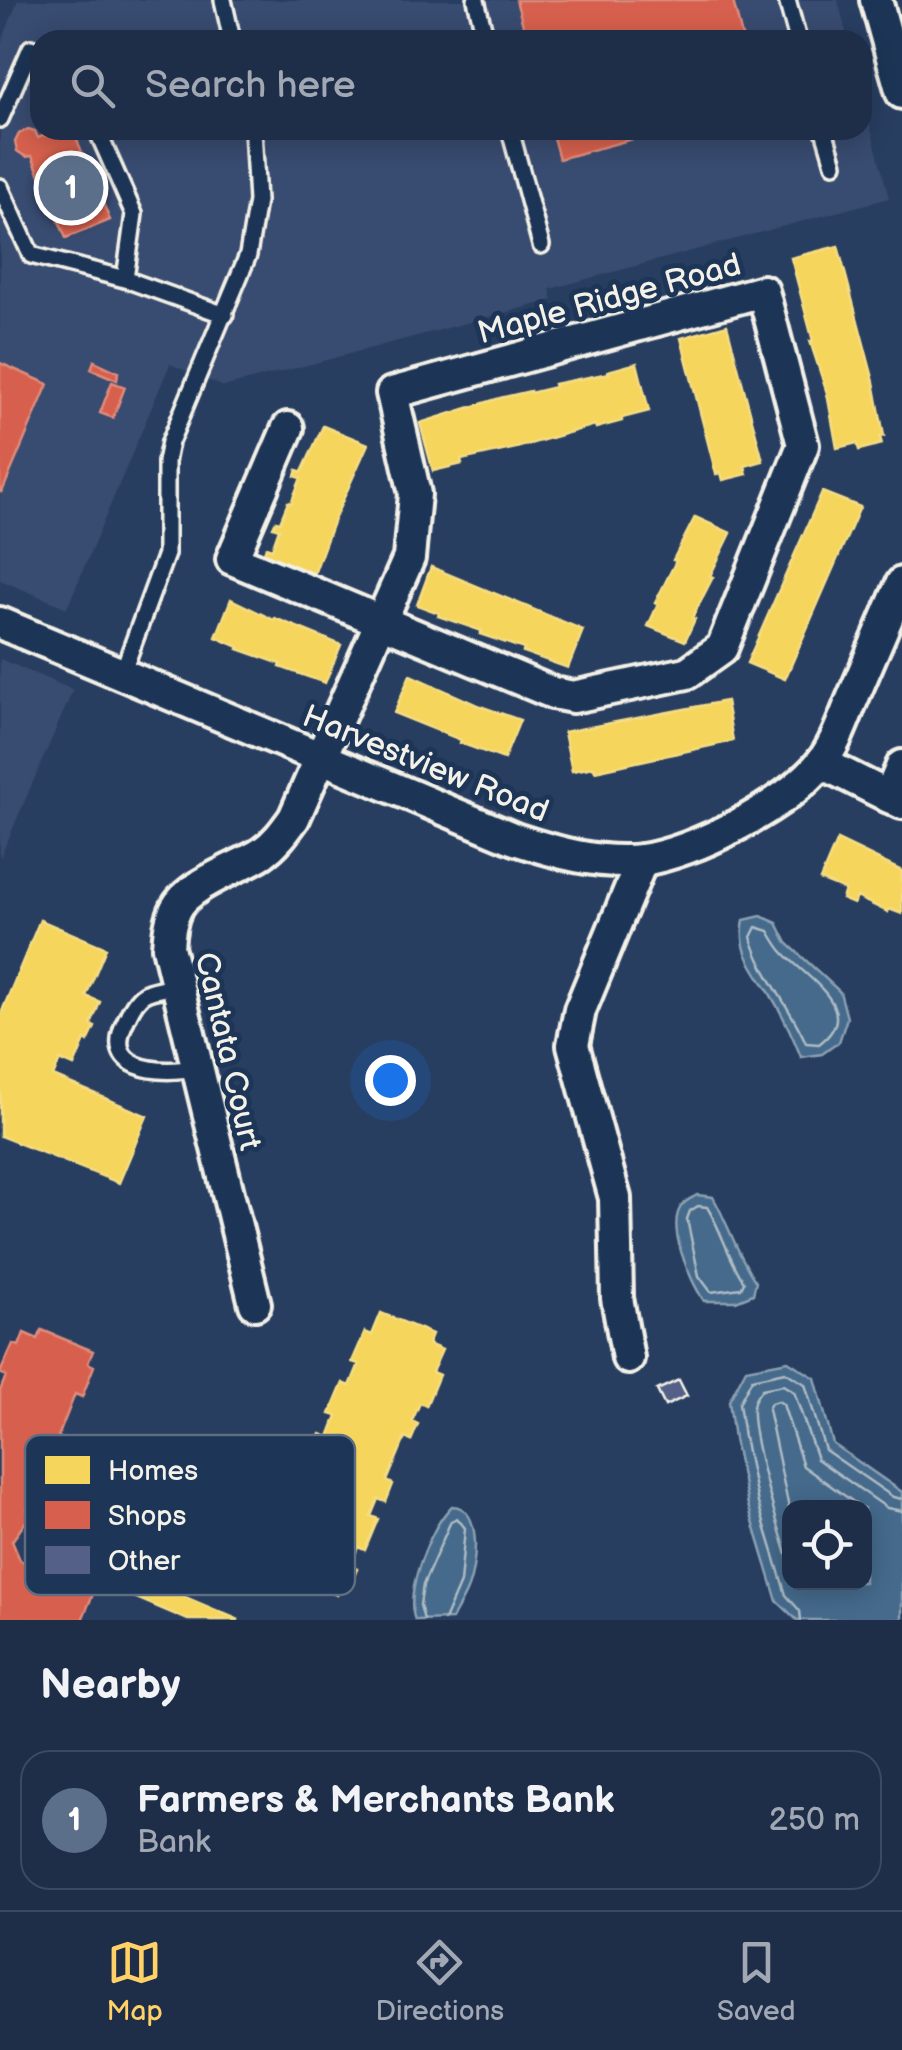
<!DOCTYPE html>
<html lang="en">
<head>
<meta charset="utf-8">
<style>
  body { margin:0; font-family:"Balsamiq Sans",sans-serif; background:#263650; color:#f1f3f6 }
  .controls { position:absolute; right:30px; bottom:30px; display:grid; overflow:hidden; border-radius:20px; box-shadow:0 5px 25px #0003 }
  .controls button { width:90px; height:90px; display:grid; place-items:center; padding:0; border:0; border-bottom:2px solid #3c4a61; background:#1e2e49; color:#f1f3f6; font:50px sans-serif }
  .you { position:absolute; left:390px; top:1080px; width:35px; height:35px; margin:-25px; border:8px solid #fff; border-radius:50%; background:#1a73e8; box-shadow:0 0 0 15px #1a73e833 }
  .badge { display:grid; place-items:center; width:65px; height:65px; border-radius:50%; background:#ffd166; color:#fff; font-size:32px; font-weight:700 }
  .pin { position:absolute; translate:-50% -50%; border:5px solid #fff; box-shadow:0 2px 10px #0006 }
  .list { margin:0; padding:0; list-style:none }
  h2 { display:flex; justify-content:space-between; align-items:center; height:130px; margin:0; padding:0 40px; font-size:42px }
  h2 small { font-size:32px; font-weight:400; color:#a1a8b4 }
  .list li { display:grid; grid-template-columns:65px 1fr auto; gap:30px; align-items:center; box-sizing:border-box; height:140px; margin:0 20px 20px; padding:0 20px; border:2px solid #3c4a61; border-radius:30px }
  .list b { display:block; font-size:38px; white-space:nowrap }
  .list p { margin:0; font-size:32px; white-space:nowrap; color:#a1a8b4 }
  .list em { font-size:32px; font-style:normal; color:#a1a8b4 }
  .icon { flex:none; width:55px; height:55px; fill:none; stroke:currentColor; stroke-width:2; stroke-linecap:round; stroke-linejoin:round }
  .map { position:relative; flex:none; width:902px; height:1620px; overflow:hidden }
  .search { position:absolute; background:#1e2e49; box-shadow:0 5px 25px #0003; left:30px; right:30px; top:30px; height:110px; display:flex; align-items:center; gap:25px; box-sizing:border-box; padding:0 35px; border-radius:30px; color:#a1a8b4; font-size:38px }
  .sheet { height:290px; background:#1e2e49 }
  nav { display:flex; justify-content:space-around; align-items:center; box-sizing:border-box; height:140px; border-top:2px solid #3c4a61; background:#1e2e49; font-size:28px; color:#a1a8b4 }
  nav a { display:grid; justify-items:center; gap:5px }
  nav .on { color:#ffd166 }
  .map>svg:first-child { display:block }
  .built { fill:#394b6f }
  .water { fill:#456a8c; stroke:#8ba0b1; stroke-width:2.5; fill-rule:evenodd }
  .homes { fill:#f6d55c; stroke:#f5dd86; stroke-width:2.5 }
  .shops { fill:#d6604d; stroke:#df8c7c; stroke-width:2.5 }
  .lines { fill:none; stroke-linecap:round; stroke-linejoin:round }
  .shore { stroke:#aebbc3; stroke-width:2.5 }
  .building { fill:#546088; stroke:#f4f1e8; stroke-width:2.5 }
  .lane-casing { stroke:#f4f1e8; stroke-width:22 }
  .street-casing { stroke:#f4f1e8; stroke-width:38 }
  .lane { stroke:#1d3557; stroke-width:15 }
  .street { stroke:#1d3557; stroke-width:30 }
  .labels { text-anchor:middle; stroke-width:10; stroke-linejoin:round; paint-order:stroke }
  .street-label { font-size:32px; fill:#f4f1e8; stroke:#1d3557 }
  .key { fill:#1d3557; stroke:#5e6d82; stroke-width:2.5 }
  .key-label { font-size:28px; fill:#f4f1e8 }
</style>
</head>
<body>
<div class="map">
<svg width="902" height="1620" viewBox="0 0 902 1620">
  <rect width="100%" height="100%" fill="#283e61"/>
  <filter id="ink" filterUnits="userSpaceOnUse"><feTurbulence type="fractalNoise" baseFrequency=".01" numOctaves="2"/><feDisplacementMap in="SourceGraphic" scale="20" xChannelSelector="R" yChannelSelector="G"/><feConvolveMatrix kernelMatrix="1 2 1 2 8 2 1 2 1" color-interpolation-filters="sRGB"/></filter>
  <g filter="url(#ink)">
    <!-- built -->
    <g class="built">
      <polygon points="18,0 838,0 848,40 40,40 40,130 862,130 862,94 889,198 550,289 553,300 224,387 170,364 67,608 0,580 0,47"/>
      <polygon points="0,659 73,690 0,858"/>
    </g>
    <!-- water -->
    <g class="water">
      <path d="M761,916L777,923L787,943L840,992L847,1018L839,1042L822,1054L801,1057C792,1034 782,1013 769,992C753,967 738,951 744,920Z"/>
      <path d="M697,1195L713,1197C729,1225 737,1255 756,1282L753,1294L736,1301H704C691,1282 664,1224 683,1204C687,1200 692,1198 697,1195Z"/>
      <path d="M788,1361L815,1378L833,1444L902,1492V1620H797L777,1601L748,1505L734,1439L729,1401L746,1369ZM790,1508H864V1582H790Z"/>
      <path d="M452,1506C484,1507 476,1569 467,1590C463,1600 457,1609 452,1619L415,1620C404,1592 430,1527 452,1506Z"/>
    </g>
    <!-- homes -->
    <g class="homes">
      <polygon points="838,246 874,382 884,436 880,437 882,444 859,450 857,443 837,448 827,393 810,341 813,341 791,258"/>
      <polygon points="727,325 763,461 745,466 747,474 723,480 721,473 716,474 681,338"/>
      <polygon points="637,363 649,411 622,418 622,421 596,428 595,425 516,448 461,460 462,464 433,471 420,423 500,398 530,391 530,393 555,387 554,384 609,373 608,371"/>
      <polygon points="323,426 368,444 333,522 314,574 264,553 266,547 272,549 279,529 273,527 276,521 280,522 288,502 291,503 301,478 295,476 297,470 302,472"/>
      <polygon points="822,492 860,507 785,679 747,663"/>
      <polygon points="695,517 731,533 710,576 713,577 692,618 695,619 685,641 648,626 658,604 655,603 676,561 673,560"/>
      <polygon points="431,567 583,630 568,668 523,652 524,649 480,634 482,631 438,616 439,613 417,605"/>
      <polygon points="231,599 274,620 275,618 341,645 325,683 280,667 281,664 238,649 239,647 216,637"/>
      <polygon points="410,675 477,705 520,720 504,759 460,743 461,740 394,713"/>
      <polygon points="726,701 733,741 595,771 594,767 572,771 564,732"/>
      <polygon points="837,840 902,871 902,914 889,909 888,912 857,897 854,904 842,899 845,890 820,880"/>
      <polygon points="40,920 106,948 86,996 100,1002 91,1025 95,1027 88,1042 85,1040 74,1066 60,1060 53,1076 147,1116 119,1183 0,1136 0,1016"/>
      <polygon points="381,1313 432,1334 428,1344 442,1350 432,1372 439,1375 426,1406 420,1403 412,1421 418,1424 411,1441 405,1438 387,1481 393,1484 386,1502 378,1499 371,1516 378,1519 365,1550 358,1547 350,1566 357,1569 349,1586 342,1583 337,1595 275,1569 273,1576 242,1563 245,1556 213,1543 211,1550 181,1537 184,1530 161,1520 167,1507 157,1503 178,1451 202,1461 205,1454 235,1466 231,1474 252,1482 255,1476 286,1488 284,1484 280,1486 272,1464 294,1456 302,1477 299,1478 303,1489 307,1487 315,1468 308,1465 321,1434 329,1437 337,1416 330,1414 343,1383 350,1386 359,1364 352,1362 365,1332 372,1335"/>
      <polygon points="133,1575 239,1620 188,1620 125,1593"/>
    </g>
    <!-- shops -->
    <g class="shops">
      <polygon points="516,0 736,0 733,1 743,40 527,40"/>
      <polygon points="28,129 35,131 38,138 58,130 73,130 110,220 66,238 32,156 26,157 17,151 15,142 19,134"/>
      <polygon points="551,130 666,130 559,159"/>
      <polygon points="94,361 118,372 117,380 91,369"/>
      <polygon points="0,363 48,384 2,492 0,492"/>
      <polygon points="112,382 125,387 113,418 100,413"/>
      <polygon points="42,1330 93,1351 88,1363 94,1366 82,1397 75,1394 58,1437 63,1439 50,1470 44,1468 27,1510 32,1513 12,1541 20,1560 24,1562 27,1556 45,1563 42,1570 51,1574 54,1568 83,1580 80,1587 94,1592 82,1620 0,1620 0,1391 6,1376 0,1373 13,1344 19,1346 24,1333 38,1339"/>
    </g>
    <g class="lines">
      <!-- shore -->
      <g class="shore">
        <path d="M756,927L769,931C773,938 777,945 782,951C804,977 866,1009 819,1044L806,1043C791,1007 761,974 751,937Z"/>
        <path d="M698,1206L707,1207C722,1231 728,1258 744,1282L741,1288L711,1292L699,1276L687,1219L690,1211Z"/>
        <polyline points="790,1513 768,1409 771,1403 778,1401 783,1404 803,1466 862,1508"/>
        <path d="M790,1564C781,1535 746,1426 754,1402C755,1398 760,1392 762,1389L783,1385L794,1392L817,1459L887,1508L902,1511"/>
        <polyline points="424,1620 420,1605 423,1585 451,1521 457,1518 465,1528 460,1583 444,1620"/>
        <polyline points="801,1620 800,1611 786,1595 758,1503 744,1437 739,1403 752,1379 785,1372 805,1384 825,1450 893,1497 902,1499"/>
      </g>
    </g>
    <!-- building -->
    <polygon class="building" points="679,1380 687,1396 665,1406 657,1390"/>
    <g class="lines">
      <defs>
        <g id="lane">
          <polyline points="223,0 232,40"/>
          <polyline points="476,0 486,40"/>
          <polyline points="787,0 798,40"/>
          <polyline points="0,119 31,48 40,52"/>
          <polyline points="510,130 541,245"/>
          <polyline points="824,130 834,164"/>
          <polyline points="0,187 31,255 125,279 134,214 97,130"/>
          <polyline points="125,279 225,315"/>
          <polyline points="122,674 166,554 166,462 170,442 248,255 257,201 253,130"/>
          <path d="M177,985C167,988 155,989 146,993C137,997 131,1009 127,1018C99,1071 158,1074 196,1068"/>
        </g>
        <g id="street">
          <polyline points="876,0 902,93"/>
          <path d="M0,623L515,839C555,852 599,865 642,860C694,853 787,805 821,763C834,747 843,722 851,702C868,662 885,623 902,583"/>
          <polyline points="822,763 902,803"/>
          <polyline points="889,797 902,766"/>
          <path d="M255,1304L168,947C169,934 170,921 176,909C188,884 239,868 262,853C276,843 284,832 294,818L409,558L415,494L392,393L763,291L803,445L722,648L687,673L573,697L553,693L232,559L288,428"/>
          <polyline points="628,1358 617,1298 615,1198 573,1045 580,1010 642,860"/>
        </g>
      </defs>
      <!-- lane casing -->
      <use href="#lane" class="lane-casing"/>
      <!-- street casing -->
      <use href="#street" class="street-casing"/>
      <!-- lane -->
      <use href="#lane" class="lane"/>
      <!-- street -->
      <use href="#street" class="street"/>
    </g>
  </g>
  <g class="labels">
    <!-- street labels -->
    <g class="street-label">
      <text transform="translate(609 298) rotate(-15)" y="11">Maple Ridge Road</text>
      <text transform="translate(426 763) rotate(22)" y="11">Harvestview Road</text>
      <text transform="translate(229 1051) rotate(77)" y="11">Cantata Court</text>
    </g>
  </g>
  <!-- legend -->
  <rect x="25" y="1435" width="330" height="160" rx="15" class="key"/>
  <rect x="45" y="1456" width="45" height="28" fill="#f6d55c"/>
  <rect x="45" y="1501" width="45" height="28" fill="#d6604d"/>
  <rect x="45" y="1546" width="45" height="28" fill="#546088"/>
  <g class="key-label">
    <text x="108" y="1480">Homes</text>
    <text x="108" y="1525">Shops</text>
    <text x="108" y="1570">Other</text>
  </g>
</svg>
<div class="controls">
<button><svg class="icon" aria-label="locate" viewBox="0 0 24 24"><circle cx="12" cy="12" r="6"/><path d="M12 2v4M12 18v4M2 12h4M18 12h4"/></svg></button>
</div>
<div class="you"></div>
<div class="pin badge" style="left:71px;top:188px;background:#5c6f8a">1</div>
<div class="search"><svg class="icon" aria-label="search" viewBox="0 0 24 24"><circle cx="10" cy="10" r="6"/><path d="M15 15l6 6"/></svg>Search here</div>
</div>
<section class="sheet">
<h2>Nearby<small></small></h2>
<ul class="list">
<li><span class="badge" style="background:#5c6f8a">1</span><div><b>Farmers &amp; Merchants Bank</b><p>Bank</p></div><em>250 m</em></li>
</ul>
</section>
<nav>
<a class="on"><svg class="icon" aria-label="map" viewBox="0 0 24 24"><path d="M3 6l6-2 6 2 6-2v14l-6 2-6-2-6 2zM9 4v14M15 6v14"/></svg>Map</a>
<a><svg class="icon" aria-label="directions" viewBox="0 0 24 24"><path d="M12 3l9 9-9 9-9-9zM9 14v-3h6M13 9l2 2-2 2"/></svg>Directions</a>
<a><svg class="icon" aria-label="saved" viewBox="0 0 24 24"><path d="M7 4h10v16l-5-4-5 4z"/></svg>Saved</a>
</nav>
</body>
</html>
